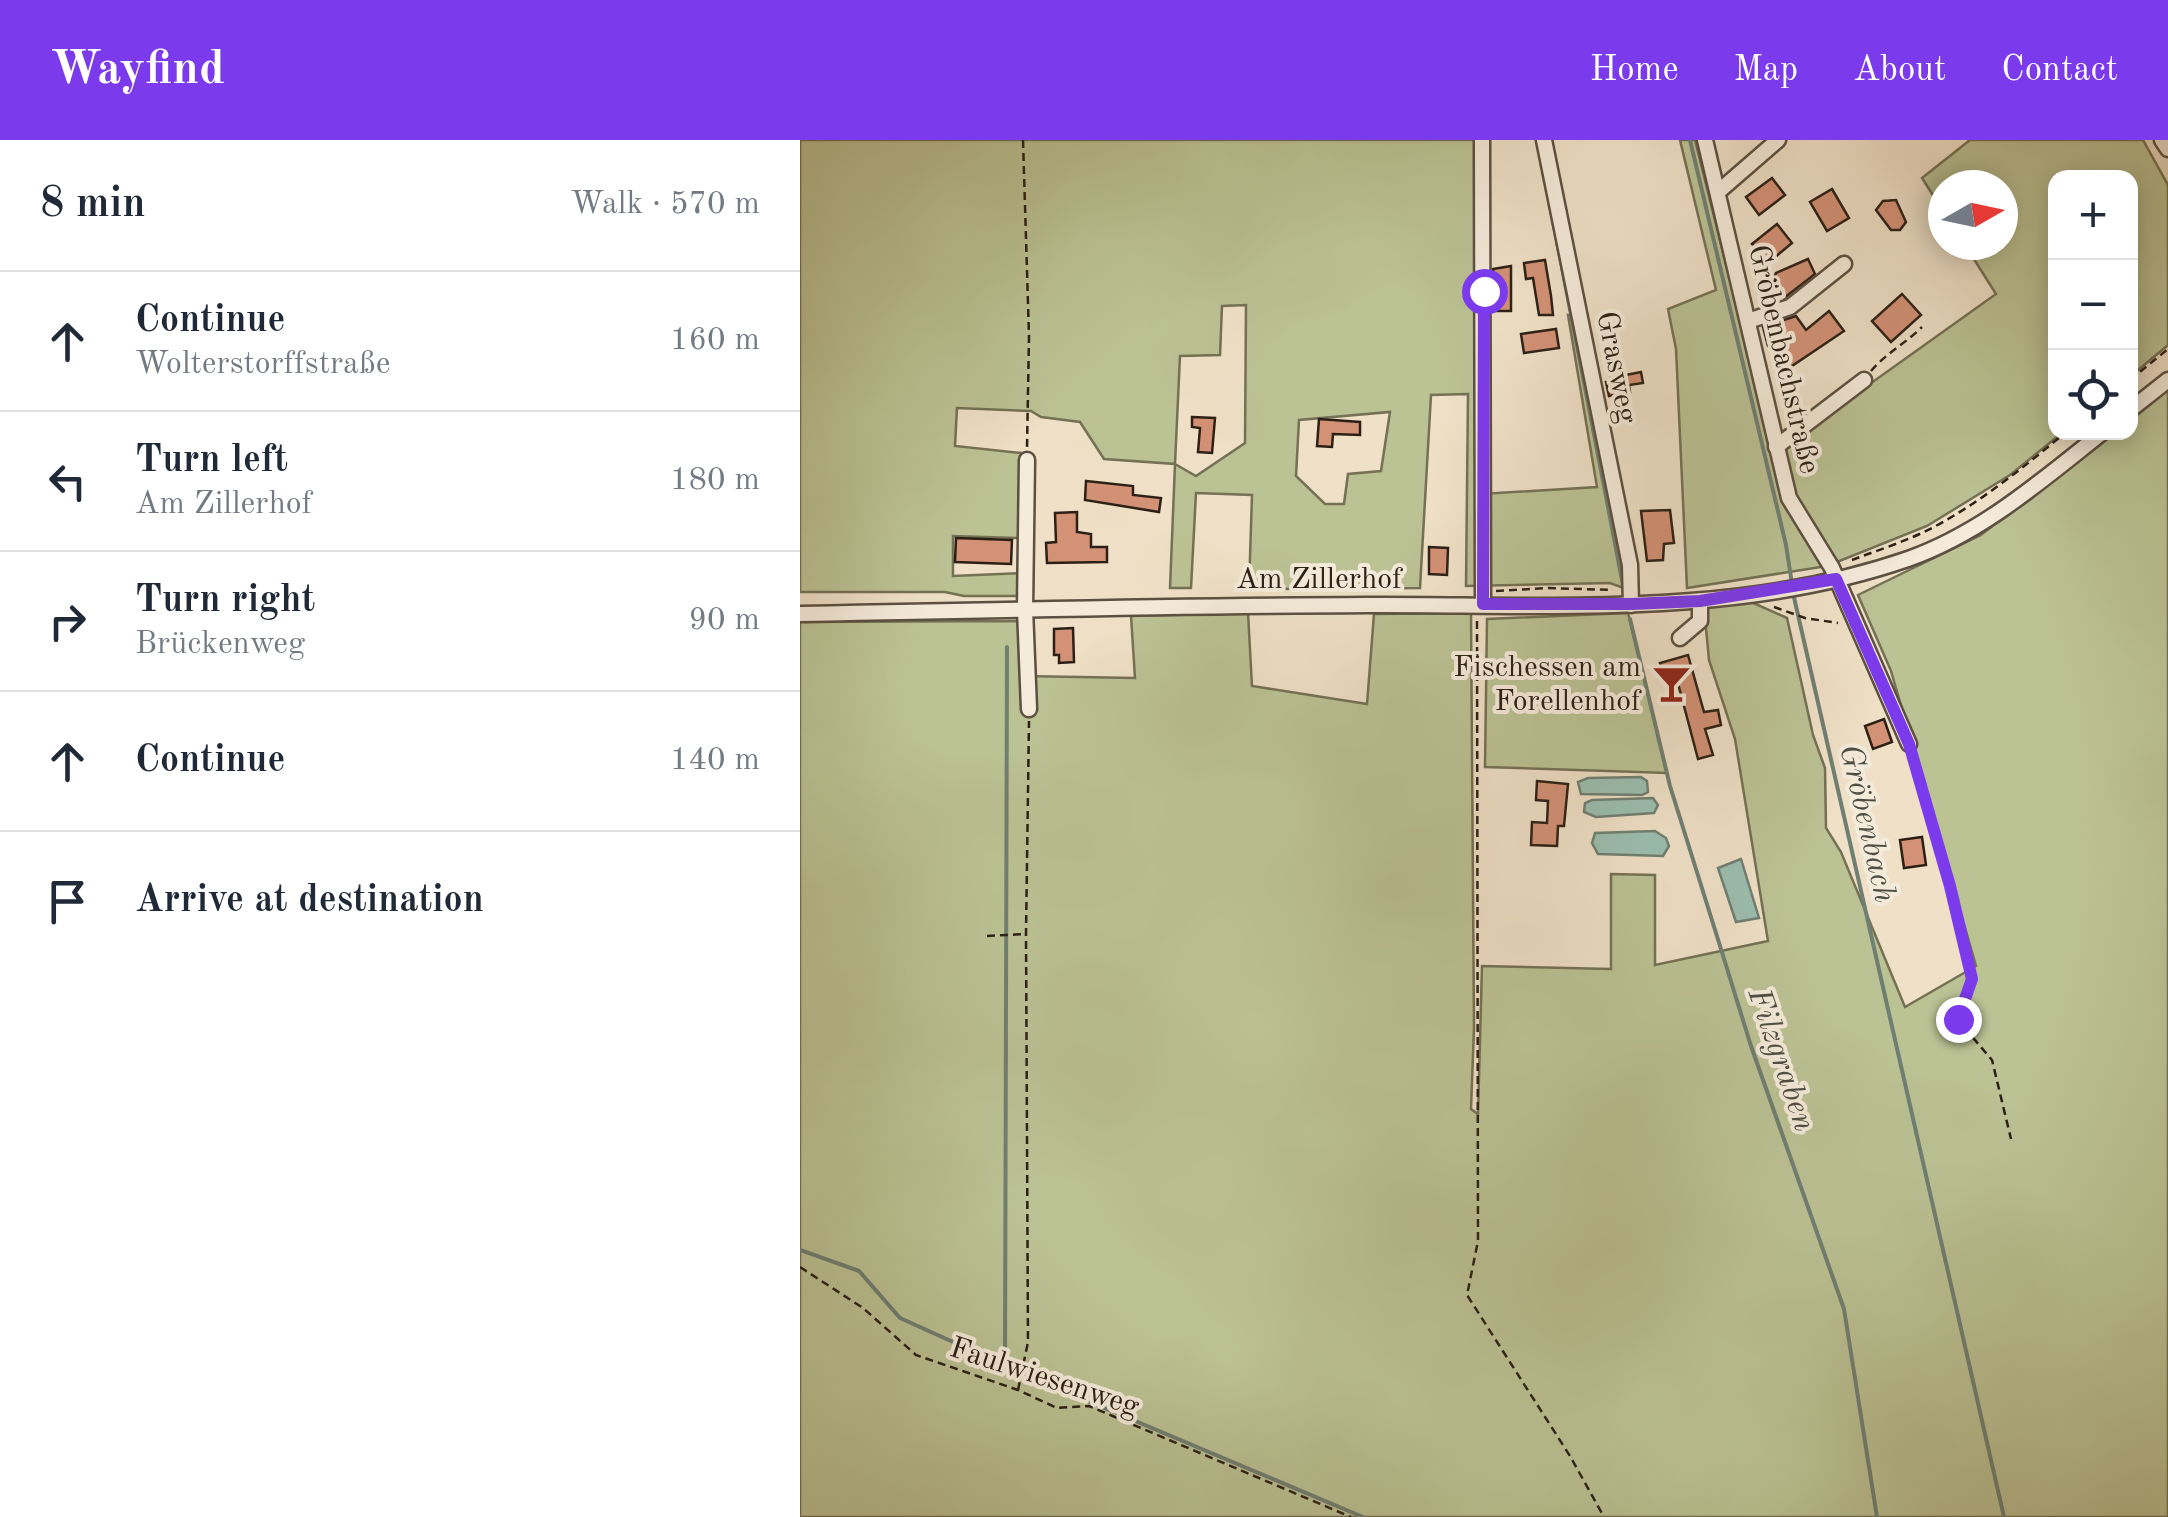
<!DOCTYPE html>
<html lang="en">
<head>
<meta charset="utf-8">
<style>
  body { margin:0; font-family:"Old Standard TT",serif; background:#f6f6f7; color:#1f2937 }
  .controls { position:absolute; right:30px; top:30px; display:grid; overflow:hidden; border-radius:20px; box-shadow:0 5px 25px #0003 }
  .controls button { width:90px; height:90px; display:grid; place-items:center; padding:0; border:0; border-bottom:2px solid #e0e1e3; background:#fff; color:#1f2937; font:50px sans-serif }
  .compass { position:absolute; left:1128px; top:30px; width:90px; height:90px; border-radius:50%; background:#fff; box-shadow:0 5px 25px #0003; rotate:81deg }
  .stop { position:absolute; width:30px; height:30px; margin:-22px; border:8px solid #7c3aed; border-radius:50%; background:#fff }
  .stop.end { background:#7c3aed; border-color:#fff; box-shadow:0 2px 10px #0008 }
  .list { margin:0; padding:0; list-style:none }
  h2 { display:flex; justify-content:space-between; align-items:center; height:130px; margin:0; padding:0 40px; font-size:42px }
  h2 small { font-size:32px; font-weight:400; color:#747a83 }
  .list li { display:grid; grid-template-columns:65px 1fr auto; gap:30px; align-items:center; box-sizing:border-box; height:140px; padding:0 40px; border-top:2px solid #e0e1e3 }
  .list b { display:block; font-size:38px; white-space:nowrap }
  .list p { margin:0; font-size:32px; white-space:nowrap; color:#747a83 }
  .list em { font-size:32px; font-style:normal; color:#747a83 }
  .icon { flex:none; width:55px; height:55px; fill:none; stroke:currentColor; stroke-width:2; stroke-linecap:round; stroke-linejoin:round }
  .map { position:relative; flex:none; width:1368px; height:1377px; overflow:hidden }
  header { display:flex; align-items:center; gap:60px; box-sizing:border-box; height:140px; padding:0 50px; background:#7c3aed; color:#fff }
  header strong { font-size:48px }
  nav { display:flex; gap:55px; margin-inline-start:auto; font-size:35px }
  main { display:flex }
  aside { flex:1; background:#fff }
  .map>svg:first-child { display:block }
  .green { fill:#bbc294; stroke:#747155; stroke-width:2.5; fill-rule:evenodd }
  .water { fill:#9bbeb0; stroke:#6f7f72; stroke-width:2.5 }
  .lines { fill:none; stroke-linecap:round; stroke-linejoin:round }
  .stream { stroke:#6f7f72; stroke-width:4 }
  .building { fill:#d39176; stroke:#2c2016; stroke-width:2.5 }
  .minor-casing { stroke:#5d5042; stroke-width:19 }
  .path { stroke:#2c2016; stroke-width:2.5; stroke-dasharray:8 5; stroke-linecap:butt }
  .minor { stroke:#f5ebdb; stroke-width:14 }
  .route { stroke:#7c3aed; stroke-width:12 }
  .labels { text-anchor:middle; stroke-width:8; stroke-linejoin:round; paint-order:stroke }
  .street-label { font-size:30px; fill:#2c2016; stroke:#f5ebdb }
  .poi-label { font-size:30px; fill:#2c2016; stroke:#f5ebdb; text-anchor:end }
  .water-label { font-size:32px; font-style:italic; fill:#4d4f44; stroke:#f5ebdb }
</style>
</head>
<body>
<header>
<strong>Wayfind</strong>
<nav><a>Home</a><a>Map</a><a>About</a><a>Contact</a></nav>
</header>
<main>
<aside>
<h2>8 min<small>Walk · 570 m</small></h2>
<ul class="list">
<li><svg class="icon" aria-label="ahead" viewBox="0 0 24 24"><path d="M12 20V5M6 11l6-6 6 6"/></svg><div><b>Continue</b><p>Wolterstorffstraße</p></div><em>160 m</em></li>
<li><svg class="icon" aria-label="left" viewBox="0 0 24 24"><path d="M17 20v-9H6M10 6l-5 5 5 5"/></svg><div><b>Turn left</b><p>Am Zillerhof</p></div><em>180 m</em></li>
<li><svg class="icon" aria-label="right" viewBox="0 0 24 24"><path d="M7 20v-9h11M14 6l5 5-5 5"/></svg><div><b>Turn right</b><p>Brückenweg</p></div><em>90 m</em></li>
<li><svg class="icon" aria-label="ahead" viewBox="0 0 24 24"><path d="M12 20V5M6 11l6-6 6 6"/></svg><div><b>Continue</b></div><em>140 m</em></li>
<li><svg class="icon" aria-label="arrive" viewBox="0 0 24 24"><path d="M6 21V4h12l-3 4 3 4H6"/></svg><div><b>Arrive at destination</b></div></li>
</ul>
</aside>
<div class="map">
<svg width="1368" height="1377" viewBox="0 0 1368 1377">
  <rect width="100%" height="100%" fill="#efe0c7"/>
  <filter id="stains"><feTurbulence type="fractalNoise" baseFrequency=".002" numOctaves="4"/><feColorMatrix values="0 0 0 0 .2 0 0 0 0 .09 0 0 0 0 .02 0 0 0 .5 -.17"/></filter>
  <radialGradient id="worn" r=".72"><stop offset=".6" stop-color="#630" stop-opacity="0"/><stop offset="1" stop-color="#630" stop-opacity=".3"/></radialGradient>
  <!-- green -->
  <g class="green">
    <path d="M0,0H676L681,354L797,347L768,175L774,176L829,450L810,443L666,446L668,254L631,255L620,448L449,449L452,355L396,353L391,448H370L375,324L304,319L280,282L241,277L231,271L157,268L155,306L221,313L222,398L153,396V436L223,433V456H164L145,452H0ZM446,165L445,303L396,336L375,324L380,216L420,215L422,166ZM590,272L581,331L548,334L544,364H525L496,336L499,280Z"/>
    <polygon points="880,0 895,0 973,313 1196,154 1165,105 1203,105 1203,45 1143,45 1143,71 1122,38 1170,0 1343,0 1368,45 1368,205 1331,236 1330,38 1256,38 1256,292 1262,293 1210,335 1127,386 1027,426 887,448 876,209 868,169 916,150"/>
    <polygon points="1368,247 1368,1377 0,1377 0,482 217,481 222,500 222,536 335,538 331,476 448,473 452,546 567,564 574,474 671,473 674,888 671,969 678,974 682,826 811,829 811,734 855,735 855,825 968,801 935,599 909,520 904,467 949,461 987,478 1013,595 1025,628 1026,688 1041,712 1105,867 1176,826 1091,531 1058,455 1181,395 1311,293 1330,292 1331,277"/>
    <polygon points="828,473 867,633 685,627 687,479"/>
  </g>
  <!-- water -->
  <g class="water">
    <polygon points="841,637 847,641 848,652 842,655 781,654 778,642 788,638"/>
    <polygon points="853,658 858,665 854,673 796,677 784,672 785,663 792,660"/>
    <polygon points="855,691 866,698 869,706 863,716 798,714 792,703 795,693"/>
    <polygon points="941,719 959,778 936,782 918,728"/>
  </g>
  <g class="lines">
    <!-- stream -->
    <g class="stream">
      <polyline points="890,0 986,405 992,444"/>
      <polyline points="745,39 823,445"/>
      <polyline points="993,453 1204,1377"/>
      <polyline points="830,479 870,646 916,793 951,906 1044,1169 1077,1377"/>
      <polyline points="0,1110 59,1131 100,1178 215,1230"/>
      <polyline points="205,1225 207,507"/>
      <polyline points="231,1237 563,1377"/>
    </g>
  </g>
  <!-- building -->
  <g class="building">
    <polygon points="972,38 985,55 959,75 946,57"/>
    <polygon points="1032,49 1049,78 1027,91 1010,62"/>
    <polygon points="1096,60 1106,82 1100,90 1091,90 1076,70 1083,61"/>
    <polygon points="977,84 992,103 968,123 952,104"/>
    <polygon points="1008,119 1015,134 984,158 974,137 976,133"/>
    <polygon points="745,120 751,156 753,175 739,175 733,138 726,139 724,123"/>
    <polygon points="711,126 711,171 693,171 693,158 699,158 693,129"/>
    <polygon points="1102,154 1121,175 1091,202 1072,181"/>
    <polygon points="1029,171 1044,191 986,230 968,206 963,187 996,176 1006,190"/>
    <polygon points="756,189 759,208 724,213 721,194"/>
    <polygon points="841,232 843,243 829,245 830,252 809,256 806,242 812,241 811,238"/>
    <polygon points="392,277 415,278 412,313 398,312 400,288 392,287"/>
    <polygon points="519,279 560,282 560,295 533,294 532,307 517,306"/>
    <polygon points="286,341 333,346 333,355 361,358 359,372 285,360"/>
    <polygon points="870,370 874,403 864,404 863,420 847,421 841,371"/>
    <polygon points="277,372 277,392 291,394 291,407 307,407 307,422 247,423 246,403 256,402 255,373"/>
    <polygon points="156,398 212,400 211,424 155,422"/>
    <polygon points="629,407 648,408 647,435 629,434"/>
    <polygon points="273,488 274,522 259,523 259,515 254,515 254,489"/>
    <polygon points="888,515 904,572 918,570 921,585 905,589 913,615 898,619 875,532 864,535 860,523"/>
    <polygon points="1084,579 1092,602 1073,609 1065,586"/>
    <polygon points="737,641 768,644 764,686 758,686 757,706 731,705 732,682 747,683 748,661 736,660"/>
    <polygon points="1122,697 1126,725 1104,728 1100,700"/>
  </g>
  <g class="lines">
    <defs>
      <g id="minor">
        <polyline points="682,0 683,464"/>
        <polyline points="744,0 830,425 831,465"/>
        <polyline points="905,0 989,358 1032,428 1109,604"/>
        <polyline points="1362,0 1368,9"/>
        <polyline points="918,52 978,0"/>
        <polyline points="948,181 990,167 1044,124"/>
        <polyline points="1330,270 1368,240"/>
        <polyline points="976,307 1064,240"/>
        <polyline points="227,320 225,469 229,569"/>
        <path d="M0,474C189,470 378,466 567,465C747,464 935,479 1108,419C1182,393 1242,340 1303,292"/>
        <polyline points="880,498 900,481 900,461"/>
      </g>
    </defs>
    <!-- minor casing -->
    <use href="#minor" class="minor-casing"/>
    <!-- path -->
    <g class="path">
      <polyline points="223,0 229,196 227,308"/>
      <path d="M1071,231C1085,214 1106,203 1122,187"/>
      <polyline points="1330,240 1368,209"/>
      <path d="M1052,420C1078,410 1107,401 1132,388C1181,362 1224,327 1266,292"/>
      <polyline points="696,451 748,448 813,450"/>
      <polyline points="974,467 1005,478 1038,483"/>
      <polyline points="677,481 678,1101 667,1155 770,1316 804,1377"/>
      <polyline points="1112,615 1150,746 1172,839 1157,879 1192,920 1211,999"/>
      <polyline points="187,796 225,794"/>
      <polyline points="0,1127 63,1168 116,1215 218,1250 257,1268 289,1266 551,1377"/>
      <polyline points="218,1250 228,1202 226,794 229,581"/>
    </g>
    <!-- minor -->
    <use href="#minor" class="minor"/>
  </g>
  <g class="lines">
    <!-- route -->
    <polyline class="route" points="684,151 683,464 831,464 900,461 1036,439 1109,604 1150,746 1172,839 1158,879"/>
  </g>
  <!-- icons -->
  <defs>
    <symbol id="bar-bare" viewBox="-9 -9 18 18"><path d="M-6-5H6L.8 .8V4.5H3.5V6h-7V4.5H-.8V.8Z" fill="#8f2418" stroke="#f5ebdb" stroke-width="2.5" paint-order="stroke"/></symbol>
  </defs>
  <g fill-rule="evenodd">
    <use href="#bar-bare" x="844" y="516" width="55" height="55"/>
  </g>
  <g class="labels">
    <!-- street labels -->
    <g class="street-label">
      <text transform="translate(985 219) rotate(77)" y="10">Gröbenbachstraße</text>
      <text transform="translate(818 227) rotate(79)" y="10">Grasweg</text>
      <text x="519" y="448">Am Zillerhof</text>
      <text transform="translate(245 1236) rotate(18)" y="10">Faulwiesenweg</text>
    </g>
    <!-- poi labels -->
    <g class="poi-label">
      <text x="841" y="536">Fischessen am<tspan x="841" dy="34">Forellenhof</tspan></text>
    </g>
    <!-- water labels -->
    <g class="water-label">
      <text transform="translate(1069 683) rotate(77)" y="11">Gröbenbach</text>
      <text transform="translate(983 919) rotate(71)" y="11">Filzgraben</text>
    </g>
  </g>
  <rect width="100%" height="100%" filter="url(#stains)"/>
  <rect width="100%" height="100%" fill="url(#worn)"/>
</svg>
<div class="controls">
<button>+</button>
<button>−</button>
<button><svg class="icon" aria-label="locate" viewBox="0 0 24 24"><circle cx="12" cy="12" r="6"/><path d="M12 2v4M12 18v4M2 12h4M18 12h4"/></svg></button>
</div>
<svg class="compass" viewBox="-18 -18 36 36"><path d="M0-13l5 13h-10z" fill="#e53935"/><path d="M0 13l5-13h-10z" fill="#747a83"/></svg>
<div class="stop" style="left:684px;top:151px"></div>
<div class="stop end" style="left:1158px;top:879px"></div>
</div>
</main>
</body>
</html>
